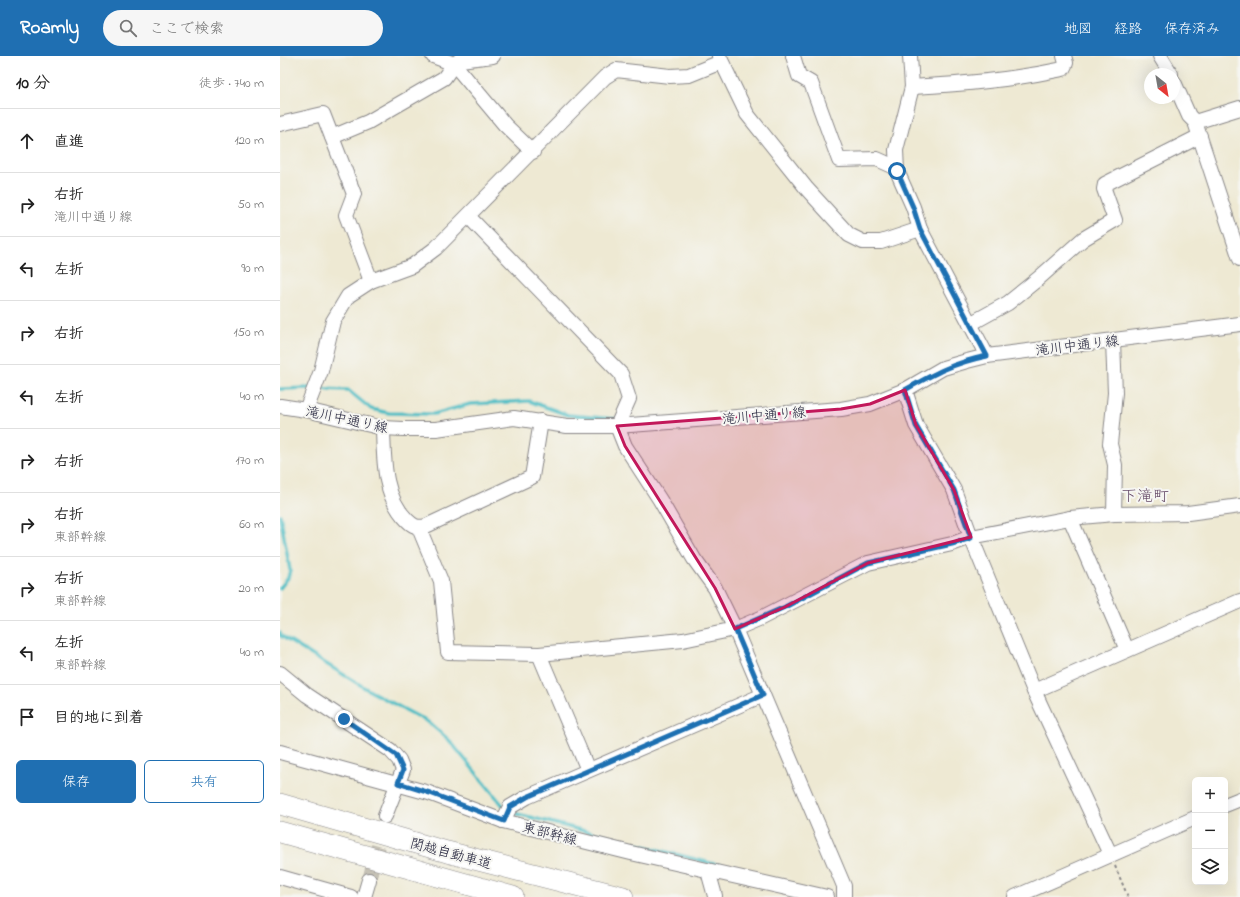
<!DOCTYPE html>
<html lang="ja">
<head>
<meta charset="utf-8">
<style>
  body { margin:0; font-family:"Indie Flower","Klee One",sans-serif; background:#f6f6f6; color:#222 }
  .controls { position:absolute; right:12px; bottom:12px; display:grid; overflow:hidden; border-radius:6px; box-shadow:0 4px 16px #0002 }
  .controls button { width:36px; height:36px; display:grid; place-items:center; padding:0; border:0; border-bottom:1px solid #e0e0e0; background:#fff; color:#222; font:20px sans-serif }
  .compass { position:absolute; left:864px; top:12px; width:36px; height:36px; border-radius:50%; background:#fff; box-shadow:0 4px 16px #0002; rotate:149deg }
  .stop { position:absolute; width:12px; height:12px; margin:-9px; border:3px solid #1f6fb2; border-radius:50%; background:#fff }
  .stop.end { background:#1f6fb2; border-color:#fff; box-shadow:0 1px 4px #0008 }
  .list { margin:0; padding:0; list-style:none }
  h2 { display:flex; justify-content:space-between; align-items:center; height:52px; margin:0; padding:0 16px; font-size:17px }
  h2 small { font-size:13px; font-weight:400; color:#767676 }
  .list li { display:grid; grid-template-columns:26px 1fr auto; gap:12px; align-items:center; box-sizing:border-box; height:64px; padding:0 16px; border-top:1px solid #e0e0e0 }
  .list b { display:block; font-size:15px; white-space:nowrap }
  .list p { margin:0; font-size:13px; white-space:nowrap; color:#767676 }
  .list em { font-size:13px; font-style:normal; color:#767676 }
  .actions { display:flex; gap:8px; padding:12px 16px }
  .actions a { flex:1; padding:9px 0; border:1px solid #1f6fb2; border-radius:6px; text-align:center; font-size:14px; color:#1f6fb2 }
  .actions .main { background:#1f6fb2; color:#fff }
  .icon { flex:none; width:22px; height:22px; fill:none; stroke:currentColor; stroke-width:2; stroke-linecap:round; stroke-linejoin:round }
  .map { position:relative; flex:none; width:960px; height:841px; overflow:hidden }
  header { display:flex; align-items:center; gap:24px; box-sizing:border-box; height:56px; padding:0 20px; background:#1f6fb2; color:#fff }
  header strong { font-size:19px }
  nav { display:flex; gap:22px; margin-inline-start:auto; font-size:14px }
  .search { width:280px; height:36px; background:#f6f6f6; display:flex; align-items:center; gap:10px; box-sizing:border-box; padding:0 14px; border-radius:22px; color:#767676; font-size:15px }
  main { display:flex }
  aside { flex:1; background:#fff }
  .map>svg:first-child { display:block }
  .lines { fill:none; stroke-linecap:round; stroke-linejoin:round }
  .stream { stroke:#4fbec5; stroke-width:3.5 }
  .minor-tunnel { stroke:#c5c1b5; stroke-width:14; stroke-dasharray:14 7; stroke-linecap:butt }
  .minor-casing { stroke:#888687; stroke-width:16 }
  .highway-casing { stroke:#888687; stroke-width:22 }
  .path { stroke:#888687; stroke-width:2; stroke-dasharray:3 3; stroke-linecap:butt }
  .minor { stroke:#fff; stroke-width:14 }
  .highway { stroke:#fff; stroke-width:21 }
  .route { stroke:#1f6fb2; stroke-width:5 }
  .marked { fill:#c2185b; fill-opacity:0.2; stroke:#c2185b; stroke-width:3; stroke-linejoin:round }
  .labels { text-anchor:middle; stroke-width:4; stroke-linejoin:round; paint-order:stroke }
  .street-label { font-size:14px; fill:#22223b; stroke:#f6f6f2 }
  .quarter-label { font-size:16px; fill:#684d6a; stroke:#f6f6f2 }
</style>
</head>
<body>
<header>
<strong>Roamly</strong>
<div class="search"><svg class="icon" aria-label="search" viewBox="0 0 24 24"><circle cx="10" cy="10" r="6"/><path d="M15 15l6 6"/></svg>ここで検索</div>
<nav><a>地図</a><a>経路</a><a>保存済み</a></nav>
</header>
<main>
<aside>
<h2>10 分<small>徒歩 · 740 m</small></h2>
<ul class="list">
<li><svg class="icon" aria-label="ahead" viewBox="0 0 24 24"><path d="M12 20V5M6 11l6-6 6 6"/></svg><div><b>直進</b></div><em>120 m</em></li>
<li><svg class="icon" aria-label="right" viewBox="0 0 24 24"><path d="M7 20v-9h11M14 6l5 5-5 5"/></svg><div><b>右折</b><p>滝川中通り線</p></div><em>50 m</em></li>
<li><svg class="icon" aria-label="left" viewBox="0 0 24 24"><path d="M17 20v-9H6M10 6l-5 5 5 5"/></svg><div><b>左折</b></div><em>90 m</em></li>
<li><svg class="icon" aria-label="right" viewBox="0 0 24 24"><path d="M7 20v-9h11M14 6l5 5-5 5"/></svg><div><b>右折</b></div><em>150 m</em></li>
<li><svg class="icon" aria-label="left" viewBox="0 0 24 24"><path d="M17 20v-9H6M10 6l-5 5 5 5"/></svg><div><b>左折</b></div><em>40 m</em></li>
<li><svg class="icon" aria-label="right" viewBox="0 0 24 24"><path d="M7 20v-9h11M14 6l5 5-5 5"/></svg><div><b>右折</b></div><em>170 m</em></li>
<li><svg class="icon" aria-label="right" viewBox="0 0 24 24"><path d="M7 20v-9h11M14 6l5 5-5 5"/></svg><div><b>右折</b><p>東部幹線</p></div><em>60 m</em></li>
<li><svg class="icon" aria-label="right" viewBox="0 0 24 24"><path d="M7 20v-9h11M14 6l5 5-5 5"/></svg><div><b>右折</b><p>東部幹線</p></div><em>20 m</em></li>
<li><svg class="icon" aria-label="left" viewBox="0 0 24 24"><path d="M17 20v-9H6M10 6l-5 5 5 5"/></svg><div><b>左折</b><p>東部幹線</p></div><em>40 m</em></li>
<li><svg class="icon" aria-label="arrive" viewBox="0 0 24 24"><path d="M6 21V4h12l-3 4 3 4H6"/></svg><div><b>目的地に到着</b></div></li>
</ul>
<div class="actions"><a class="main">保存</a><a>共有</a></div>
</aside>
<div class="map">
<svg width="960" height="841" viewBox="0 0 960 841">
  <rect width="100%" height="100%" fill="#f6f6f2"/>
  <filter id="ink" filterUnits="userSpaceOnUse"><feTurbulence type="fractalNoise" baseFrequency=".025" numOctaves="2"/><feDisplacementMap in="SourceGraphic" scale="8" xChannelSelector="R" yChannelSelector="G"/><feConvolveMatrix kernelMatrix="1 2 1 2 8 2 1 2 1" color-interpolation-filters="sRGB"/></filter>
  <filter id="wash" filterUnits="userSpaceOnUse"><feTurbulence type="fractalNoise" baseFrequency=".012" numOctaves="4" result="noise"/><feDisplacementMap in="SourceGraphic" scale="16" xChannelSelector="R" yChannelSelector="G"/><feGaussianBlur stdDeviation="0.9" result="paint"/><feColorMatrix in="noise" values="0 0 0 0 0 0 0 0 0 0 0 0 0 0 0 0 0 1.4 0 .05"/><feComposite in="paint" operator="in"/></filter>
  <g filter="url(#wash)">
    <rect width="100%" height="100%" fill="#eee9d3"/>
    <g class="lines">
      <!-- stream -->
      <g class="stream">
        <polyline points="0,333 31,332"/>
        <polyline points="39,333 68,334 91,353 109,357 154,358 190,348 249,345 288,359 335,363"/>
        <polyline points="0,459 10,514 8,522 0,532"/>
        <polyline points="0,577 1,580 90,635 148,666 169,684 225,752"/>
        <polyline points="230,756 442,810"/>
      </g>
    </g>
  </g>
  <g filter="url(#ink)">
    <g class="lines">
      <!-- minor-tunnel -->
      <polyline class="minor-tunnel" points="89,824 103,770"/>
      <defs>
        <g id="minor">
          <polyline points="153,0 174,8 225,69 253,96"/>
          <polyline points="439,0 467,58 527,133 569,179 583,186 601,186 640,173"/>
          <polyline points="513,0 519,20 531,27 559,104 597,103 617,112"/>
          <polyline points="630,0 632,31 616,94 617,115 633,151 640,173 707,300"/>
          <polyline points="880,0 891,18"/>
          <polyline points="894,26 909,60 915,66"/>
          <path d="M632,31C683,28 732,24 783,13L786,7L784,0"/>
          <polyline points="960,52 915,66 960,203"/>
          <polyline points="0,68 43,58 74,138 66,159 91,225"/>
          <polyline points="52,81 88,66 164,22 174,8 180,4 213,0"/>
          <polyline points="189,161 341,318 349,343 337,370 345,390 380,444 414,503 435,532 455,573 564,830 564,841"/>
          <polyline points="690,268 728,247 759,222 803,183 835,164 824,133 825,128 920,80"/>
          <polyline points="833,285 835,337 830,388 835,409 834,458"/>
          <polyline points="625,334 636,369 674,434 691,481 754,635 830,798"/>
          <polyline points="0,350 26,354 103,372 123,373 156,373 234,362 287,370 337,370 561,353 590,348 625,334 663,312 687,305 707,300 960,268"/>
          <polyline points="26,354 41,315 53,265 68,240 91,225 132,210 156,192 325,21 336,14 390,20 409,19 441,6"/>
          <path d="M103,372C104,404 103,440 127,464C133,470 137,472 146,470L252,421L261,365"/>
          <polyline points="790,462 847,594"/>
          <polyline points="139,472 161,525 168,596 259,598 403,584 455,573 481,562 588,507 672,488 691,481 790,462 834,458 908,457 960,450"/>
          <polyline points="259,598 308,714"/>
          <polyline points="0,617 27,639 110,694 119,704 123,714 105,760"/>
          <polyline points="754,635 960,545"/>
          <polyline points="0,696 149,737 223,765 351,797 547,841"/>
          <polyline points="945,749 960,743"/>
          <polyline points="223,765 230,751 247,741 483,639"/>
          <polyline points="428,815 435,840"/>
          <polyline points="0,821 71,841"/>
          <polyline points="84,841 89,824"/>
          <polyline points="735,841 915,762"/>
        </g>
        <g id="highway">
          <polyline points="0,748 167,796 343,841"/>
          <polyline points="0,776 233,841"/>
        </g>
      </defs>
      <!-- minor casing -->
      <use href="#minor" class="minor-casing"/>
      <!-- highway casing -->
      <use href="#highway" class="highway-casing"/>
      <!-- path -->
      <polyline class="path" points="835,810 848,841"/>
      <!-- minor -->
      <use href="#minor" class="minor"/>
      <!-- highway -->
      <use href="#highway" class="highway"/>
    </g>
  </g>
  <g class="lines" filter="url(#ink)">
    <!-- route -->
    <path class="route" d="M64,663L116,699L123,714L118,727L150,737L224,765L230,751L247,741L483,639L455,573L505,551L588,507L672,488L691,482L674,434L636,370L625,334C655,317 673,307 707,300L640,173L633,151L617,115"/>
  </g>
  <!-- marked area -->
  <path class="marked" d="M625,334L636,369L674,434L691,481L588,507L505,551L455,573L435,532L345,390L337,370L561,353L590,348Z"/>
  <g class="labels">
    <!-- street labels -->
    <g class="street-label">
      <text transform="translate(797 289) rotate(-7)" y="5">滝川中通り線</text>
      <text transform="translate(484 359) rotate(-5)" y="5">滝川中通り線</text>
      <text transform="translate(67 363) rotate(12)" y="5">滝川中通り線</text>
      <text transform="translate(270 777) rotate(14)" y="5">東部幹線</text>
      <text transform="translate(171 797) rotate(15)" y="5">関越自動車道</text>
    </g>
    <!-- quarter labels -->
    <g class="quarter-label">
      <text x="865" y="445">下滝町</text>
    </g>
  </g>
</svg>
<div class="controls">
<button>+</button>
<button>−</button>
<button><svg class="icon" aria-label="layers" viewBox="0 0 24 24"><path d="M12 4l9 5-9 5-9-5zM3 14l9 5 9-5"/></svg></button>
</div>
<svg class="compass" viewBox="-18 -18 36 36"><path d="M0-13l5 13h-10z" fill="#e53935"/><path d="M0 13l5-13h-10z" fill="#767676"/></svg>
<div class="stop" style="left:617px;top:115px"></div>
<div class="stop end" style="left:64px;top:663px"></div>
</div>
</main>
</body>
</html>
